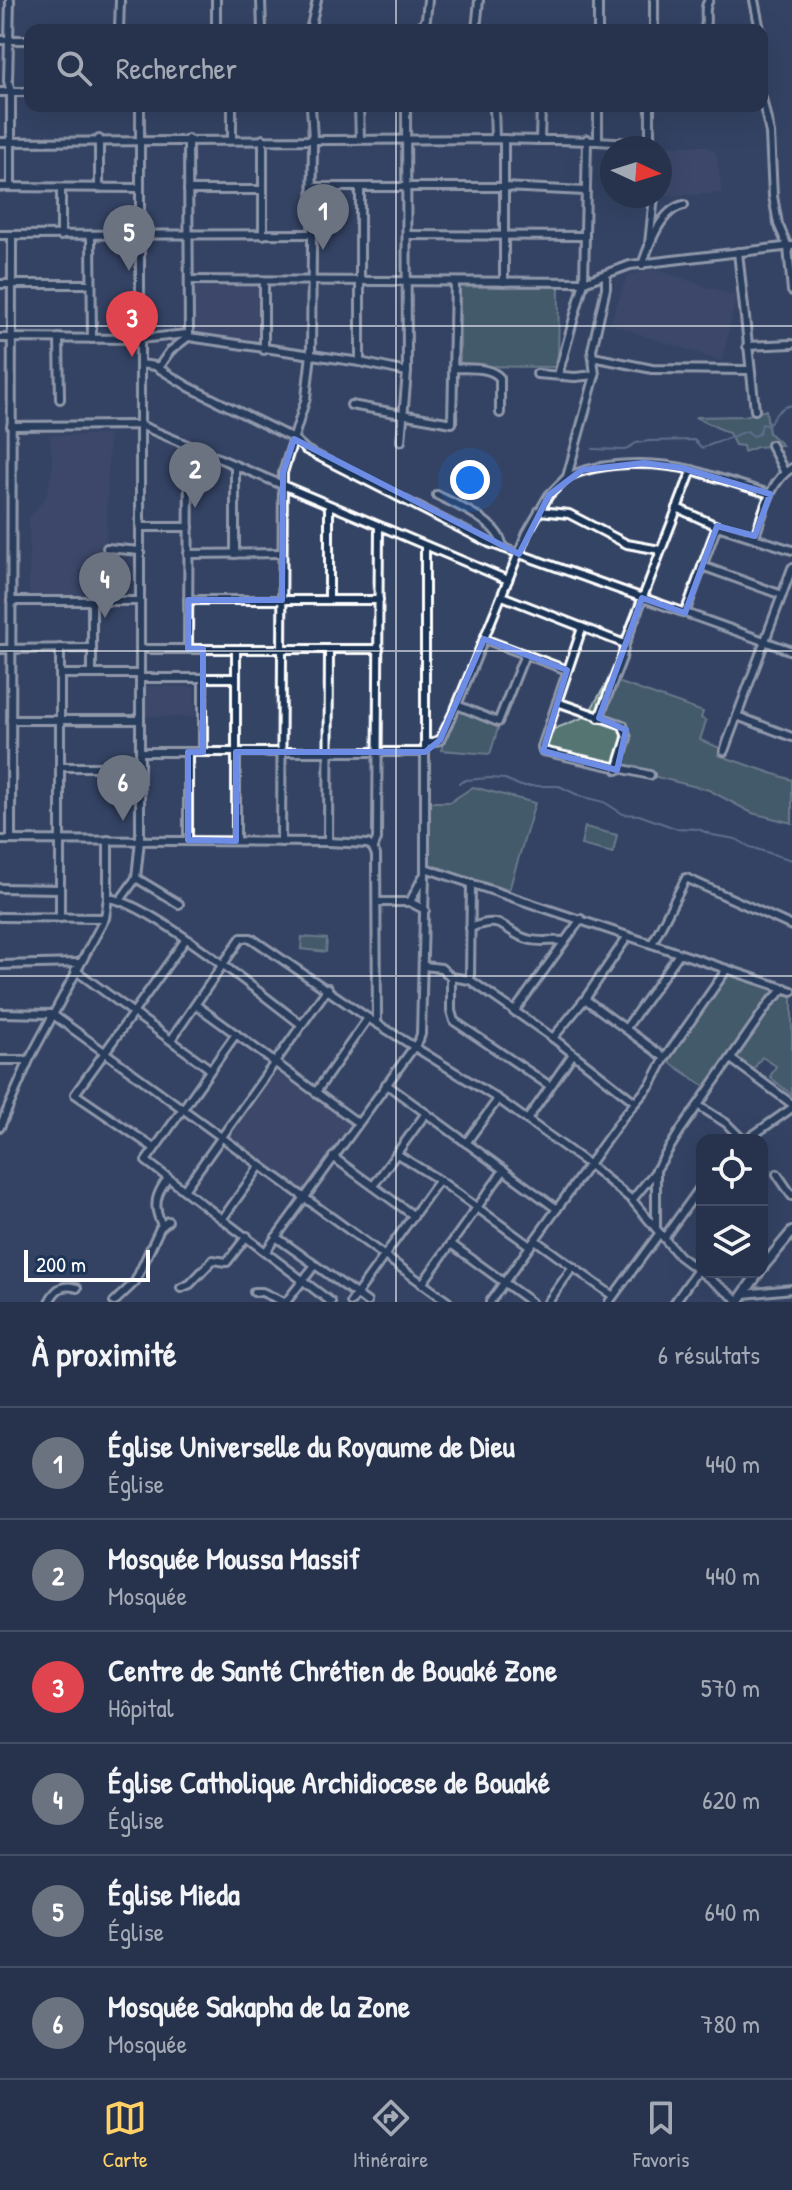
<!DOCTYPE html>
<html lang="fr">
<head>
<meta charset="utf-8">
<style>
  body { margin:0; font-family:"Patrick Hand",sans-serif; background:#2f3b53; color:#f1f3f6 }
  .controls { position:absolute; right:24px; bottom:24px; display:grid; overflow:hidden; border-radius:16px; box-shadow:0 8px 32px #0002 }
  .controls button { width:72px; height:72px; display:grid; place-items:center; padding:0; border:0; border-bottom:2px solid #434e64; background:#27334c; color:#f1f3f6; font:40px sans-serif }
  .compass { position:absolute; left:600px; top:136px; width:72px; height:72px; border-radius:50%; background:#27334c; box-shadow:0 8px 32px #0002; rotate:94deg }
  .scale { position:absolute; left:24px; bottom:20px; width:126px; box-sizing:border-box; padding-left:8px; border:4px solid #fff; border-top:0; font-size:22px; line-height:28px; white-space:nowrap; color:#fff; -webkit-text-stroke:6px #1d3557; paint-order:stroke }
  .you { position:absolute; left:470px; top:480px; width:28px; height:28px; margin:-20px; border:6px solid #fff; border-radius:50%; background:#1a73e8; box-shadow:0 0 0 12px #1a73e833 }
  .badge { display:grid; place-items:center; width:52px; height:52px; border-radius:50%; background:#ffd166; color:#fff; font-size:26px; font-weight:700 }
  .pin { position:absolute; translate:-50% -66px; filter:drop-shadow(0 2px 4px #0008) }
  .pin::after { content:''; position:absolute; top:42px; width:28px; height:24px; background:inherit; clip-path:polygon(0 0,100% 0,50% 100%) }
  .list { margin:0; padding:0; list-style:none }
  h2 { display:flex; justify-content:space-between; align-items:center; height:104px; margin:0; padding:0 32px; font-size:34px }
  h2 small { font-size:26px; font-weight:400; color:#a4aab5 }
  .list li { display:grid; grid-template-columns:52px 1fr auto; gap:24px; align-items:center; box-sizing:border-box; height:112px; padding:0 32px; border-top:2px solid #434e64 }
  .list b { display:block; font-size:30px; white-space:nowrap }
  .list p { margin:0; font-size:26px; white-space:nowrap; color:#a4aab5 }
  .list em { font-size:26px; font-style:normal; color:#a4aab5 }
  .icon { flex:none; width:44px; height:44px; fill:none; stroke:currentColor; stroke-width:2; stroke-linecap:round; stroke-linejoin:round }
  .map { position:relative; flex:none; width:792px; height:1302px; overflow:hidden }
  .search { position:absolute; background:#27334c; box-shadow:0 8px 32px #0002; left:24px; right:24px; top:24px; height:88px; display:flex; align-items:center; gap:20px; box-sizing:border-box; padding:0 28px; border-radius:16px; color:#a4aab5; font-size:30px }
  .sheet { height:776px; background:#27334c }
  nav { display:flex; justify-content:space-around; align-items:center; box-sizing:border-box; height:112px; border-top:2px solid #434e64; background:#27334c; font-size:22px; color:#a4aab5 }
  nav a { display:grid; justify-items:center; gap:4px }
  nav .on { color:#ffd166 }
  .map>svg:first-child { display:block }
  .built { fill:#444e6f }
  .green { fill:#547473; stroke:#aabab9; stroke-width:2 }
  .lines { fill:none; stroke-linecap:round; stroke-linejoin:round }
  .stream { stroke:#90a3b9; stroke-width:2 }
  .minor-casing { stroke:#fff; stroke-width:12 }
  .major-casing { stroke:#fff; stroke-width:14 }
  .minor { stroke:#1d3557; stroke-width:6 }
  .major { stroke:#1d3557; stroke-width:8 }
  .marked { fill:none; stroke:#6c8ce6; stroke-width:6; stroke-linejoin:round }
  .grid { fill:none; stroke:#fff; stroke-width:2; stroke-opacity:0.55 }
</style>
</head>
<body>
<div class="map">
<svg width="792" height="1302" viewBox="0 0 792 1302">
  <rect width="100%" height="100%" fill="#344465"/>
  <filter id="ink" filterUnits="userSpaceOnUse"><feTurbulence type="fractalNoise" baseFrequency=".0125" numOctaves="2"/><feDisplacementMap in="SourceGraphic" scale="16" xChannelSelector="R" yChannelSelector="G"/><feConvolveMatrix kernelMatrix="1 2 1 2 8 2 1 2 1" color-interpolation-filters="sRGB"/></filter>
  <g filter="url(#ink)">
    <!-- built -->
    <g class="built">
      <polygon points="659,146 706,146 716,152 722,193 661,196"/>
      <polygon points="653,269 736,296 722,361 610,324 627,276"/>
      <polygon points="193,287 259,287 260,345 194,336"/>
      <polygon points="49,435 109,435 106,556 93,561 79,571 85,598 29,594 29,519 47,495 53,464"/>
      <polygon points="146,686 195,687 195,717 145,716"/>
      <polygon points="277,1066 355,1123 303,1195 225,1138"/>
    </g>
    <!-- green -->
    <g class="green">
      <polygon points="460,286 559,287 558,367 460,366"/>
      <polygon points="766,410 769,433 782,445 757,447 744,452 743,446 735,445 729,433 695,417 745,416"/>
      <polygon points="609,679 703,712 701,718 706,721 700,740 720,748 718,755 792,780 792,823 752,813 709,790 539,748 544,733 587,716"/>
      <polygon points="454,710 500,722 490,754 441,750"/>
      <polygon points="473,787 535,803 509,890 422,864 423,802 450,802"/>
      <polygon points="585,827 617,835 613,853 581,845"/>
      <polygon points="302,937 327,939 326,952 301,949"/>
      <polygon points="727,972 792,995 792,1095 770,1077 776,1066 762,1057 750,1074 733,1062 712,1091 666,1060"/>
    </g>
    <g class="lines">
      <!-- stream -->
      <g class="stream">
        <path d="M593,449L625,450L636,443L649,441L694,440L702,448L747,431L753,436L759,434L762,424L768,426C774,416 779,407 792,405"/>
        <polyline points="459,783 466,780 489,778 505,779 521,786 559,786 580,796 604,802 623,814 639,815 675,828 698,829 712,835 736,839 750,847 792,860"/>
      </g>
      <defs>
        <g id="minor">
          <polyline points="10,0 8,81 11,92 11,187"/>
          <polyline points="261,0 262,30"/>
          <polyline points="598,0 598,30"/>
          <polyline points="754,0 760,30"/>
          <polyline points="119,30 120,0"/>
          <polyline points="216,30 216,0"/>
          <polyline points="310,30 317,0"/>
          <polyline points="419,30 426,19 428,0"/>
          <polyline points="476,30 479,0"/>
          <polyline points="654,30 654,0"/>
          <path d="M704,30C709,20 702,10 709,0"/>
          <polyline points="0,40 30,40"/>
          <polyline points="0,92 30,92"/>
          <polyline points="762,98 770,133 773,196 778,224 788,247 792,291"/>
          <polyline points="140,106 140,840 136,878 179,904"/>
          <polyline points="359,106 360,139"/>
          <polyline points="494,106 495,139"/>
          <polyline points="650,106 650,146"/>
          <polyline points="188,139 189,337 360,362 407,372"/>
          <polyline points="232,139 232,106"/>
          <polyline points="263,139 263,235"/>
          <polyline points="598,139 598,106"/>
          <polyline points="540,140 541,106"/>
          <path d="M0,142L504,139C553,141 601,139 650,145"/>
          <polyline points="0,187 140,188"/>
          <polyline points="313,187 504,187 585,191"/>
          <polyline points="61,188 61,236"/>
          <polyline points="99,188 99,139"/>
          <polyline points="188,190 263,190"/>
          <polyline points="0,235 313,234"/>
          <polyline points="407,235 583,236"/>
          <polyline points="91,236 92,339"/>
          <polyline points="649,244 654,196"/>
          <polyline points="738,252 755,410"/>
          <path d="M642,265C649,245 661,209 684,205"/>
          <polyline points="189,280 584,282 630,265 792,246"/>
          <polyline points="504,282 504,139"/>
          <polyline points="0,284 91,284"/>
          <polyline points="0,338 139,339 187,334"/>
          <polyline points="59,338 60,399"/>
          <polyline points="747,346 792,344"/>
          <polyline points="264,350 264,281"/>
          <polyline points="593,357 652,369 750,370"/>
          <polyline points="360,362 360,187"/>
          <polyline points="140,364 155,366 189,387 294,439 306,450 489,543 792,651"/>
          <polyline points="158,368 170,351 188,337"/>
          <path d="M455,368C470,369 490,366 500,378V413"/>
          <polyline points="537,374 575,377 595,375"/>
          <polyline points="558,375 584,282 587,139"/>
          <polyline points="351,405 452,423 455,282"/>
          <polyline points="11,426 140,425 508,580"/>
          <polyline points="401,441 407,372 406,106"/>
          <polyline points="771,445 785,473"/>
          <path d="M567,477C602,461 654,461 692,470"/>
          <path d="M437,495C458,506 500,522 503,548"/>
          <polyline points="329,505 329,600"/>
          <polyline points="677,508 717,526 792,550"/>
          <polyline points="539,511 569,514 627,544 660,550"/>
          <polyline points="140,527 189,527"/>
          <path d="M755,536C763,514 770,480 792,468"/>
          <polyline points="107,548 140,551"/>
          <polyline points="188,554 282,553"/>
          <polyline points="235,554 235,466"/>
          <polyline points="702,566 782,595"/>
          <polyline points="502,596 625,644 692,470 770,494"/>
          <polyline points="188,600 379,600"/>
          <polyline points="11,601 140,601"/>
          <polyline points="685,613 717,526"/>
          <polyline points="582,628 542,747 543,751 650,775"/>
          <polyline points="484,639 567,670"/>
          <polyline points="0,649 92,648"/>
          <polyline points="140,649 379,649"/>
          <polyline points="188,649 189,446"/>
          <polyline points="60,674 140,674"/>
          <polyline points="92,674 92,601"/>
          <polyline points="140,678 236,678"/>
          <polyline points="557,702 623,725 627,738 617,770"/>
          <polyline points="457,705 498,722 525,654"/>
          <polyline points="737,716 792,568"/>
          <polyline points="599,718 622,658 625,644"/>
          <polyline points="11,720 140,720"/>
          <polyline points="425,744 440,740 457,705 527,533 549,495 567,477 595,375 592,350 606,288 606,274"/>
          <polyline points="724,751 737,716 792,737"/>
          <polyline points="140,752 425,752"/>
          <polyline points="203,752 203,678"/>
          <polyline points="60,767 140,767"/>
          <polyline points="0,840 328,842 368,844 373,848"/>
          <polyline points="11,840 12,235"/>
          <polyline points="188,840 188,752"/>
          <polyline points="236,841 236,649"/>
          <polyline points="281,842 283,473 306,398 311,354 313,139 311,106"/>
          <polyline points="328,842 329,649"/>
          <polyline points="425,868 792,991"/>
          <polyline points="0,888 60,889"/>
          <path d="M108,898C149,902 263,996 302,1025"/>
          <polyline points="121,899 136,878"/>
          <polyline points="377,902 410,902 425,910"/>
          <polyline points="410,902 423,877"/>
          <polyline points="0,917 104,918"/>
          <polyline points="60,918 60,648"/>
          <path d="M470,928C507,913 503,934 531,940C541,942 553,940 564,941"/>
          <polyline points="652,944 686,878 792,926"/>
          <polyline points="0,965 78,963"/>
          <polyline points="424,966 441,968 451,977 470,980 553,1038 635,1102"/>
          <polyline points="75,970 210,1069"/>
          <polyline points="451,977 451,1011 454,1021 550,1086"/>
          <polyline points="470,980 471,883"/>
          <polyline points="585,999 665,1058"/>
          <polyline points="196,1005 358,1123"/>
          <polyline points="514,1012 581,919"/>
          <polyline points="0,1013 52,1014 448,1302"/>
          <polyline points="377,1022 376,855 373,848 377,839 379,526"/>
          <polyline points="626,1028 679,954"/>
          <polyline points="236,1034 146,1161 331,1302"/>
          <polyline points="553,1038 585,999 628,936"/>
          <polyline points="171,1040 241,938 251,938 368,1018 498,1099 588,1164 632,1200 679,1256 739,1301"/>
          <polyline points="731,1059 792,1104"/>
          <polyline points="0,1060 29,1060"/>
          <polyline points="386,1084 557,1209"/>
          <polyline points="316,1092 368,1018"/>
          <polyline points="699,1106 726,1123 743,1140"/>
          <polyline points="527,1120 573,1054"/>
          <polyline points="0,1127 29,1060 105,918 108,898 108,840"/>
          <polyline points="746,1140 792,1108"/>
          <polyline points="466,1143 498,1099"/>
          <polyline points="154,1148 75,1094 186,939"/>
          <polyline points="397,1154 439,1180 530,1246"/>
          <polyline points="333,1157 414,1216"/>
          <polyline points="777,1174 792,1196"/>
          <polyline points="373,1186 426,1113"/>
          <polyline points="184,1190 328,988"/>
          <polyline points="632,1200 655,1172"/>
          <polyline points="223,1218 260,1166"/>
          <path d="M162,1225C152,1206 156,1194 168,1178"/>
          <polyline points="656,1226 656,1170 680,1131 770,1002 785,988"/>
          <polyline points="276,1237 367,1302"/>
          <polyline points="664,1238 702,1185"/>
          <polyline points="535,1240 613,1296"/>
          <polyline points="451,1244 531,1302"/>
          <polyline points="266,1251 419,1040 421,1034 425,874 425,546"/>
          <polyline points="422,1284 504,1170"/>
          <polyline points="181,1288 190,1284 213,1260 227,1262 247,1236"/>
          <polyline points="254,1292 262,1292 284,1302"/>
          <polyline points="744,1294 792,1289"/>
          <path d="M49,1302C55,1290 62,1283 77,1288"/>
          <polyline points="114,1302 135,1282 160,1228 168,1221"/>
          <polyline points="286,1302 315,1265"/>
          <polyline points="351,1302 439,1180"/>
          <polyline points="490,1302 623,1117 651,1084 665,1058 727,969"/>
          <polyline points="548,1302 573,1267"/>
          <polyline points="609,1302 659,1234"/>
          <polyline points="675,1302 697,1271"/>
        </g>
        <g id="major">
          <polyline points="762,1268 792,1232"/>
          <polyline points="738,1302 759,1272"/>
        </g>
      </defs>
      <!-- minor casing -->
      <use href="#minor" class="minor-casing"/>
      <!-- major casing -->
      <use href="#major" class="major-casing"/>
      <!-- minor -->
      <use href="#minor" class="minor"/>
      <!-- major -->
      <use href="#major" class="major"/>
    </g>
  </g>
  <!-- marked area -->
  <path d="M0 0H792V1302H0ZM294,439L519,554L549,495L582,470L644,463L682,468L770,494L755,536L717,526L685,613L642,598L599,718L626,730L617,770L543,751L567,670L484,639L440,740L425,752H236V841L188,840V752H203V649H188V600H282L283,473Z" fill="#344465" fill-opacity=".55" fill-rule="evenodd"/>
  <path class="marked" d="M294,439L519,554L549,495L582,470L644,463L682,468L770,494L755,536L717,526L685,613L642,598L599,718L626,730L617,770L543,751L567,670L484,639L440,740L425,752H236V841L188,840V752H203V649H188V600H282L283,473Z"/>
  <!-- grid -->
  <path class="grid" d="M396,0V30M396,106V1302M0,326H792M0,651H792M0,976H792"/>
</svg>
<div class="controls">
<button><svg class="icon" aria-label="locate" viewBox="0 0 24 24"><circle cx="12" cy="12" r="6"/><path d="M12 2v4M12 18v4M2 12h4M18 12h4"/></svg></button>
<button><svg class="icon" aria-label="layers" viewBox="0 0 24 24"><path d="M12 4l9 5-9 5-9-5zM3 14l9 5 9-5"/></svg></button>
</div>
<svg class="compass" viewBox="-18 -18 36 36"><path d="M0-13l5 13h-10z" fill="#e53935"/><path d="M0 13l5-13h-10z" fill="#a4aab5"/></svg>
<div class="scale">200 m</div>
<div class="you"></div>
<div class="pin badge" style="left:323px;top:250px;background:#6b7280">1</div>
<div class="pin badge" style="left:195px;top:508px;background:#6b7280">2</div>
<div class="pin badge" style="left:132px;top:357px;background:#e0444e">3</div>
<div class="pin badge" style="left:105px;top:618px;background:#6b7280">4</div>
<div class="pin badge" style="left:129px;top:271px;background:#6b7280">5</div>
<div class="pin badge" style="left:123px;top:821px;background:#6b7280">6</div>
<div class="search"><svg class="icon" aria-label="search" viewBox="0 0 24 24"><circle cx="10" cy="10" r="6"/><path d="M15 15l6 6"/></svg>Rechercher</div>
</div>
<section class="sheet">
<h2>À proximité<small>6 résultats</small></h2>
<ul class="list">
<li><span class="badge" style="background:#6b7280">1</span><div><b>Église Universelle du Royaume de Dieu</b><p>Église</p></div><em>440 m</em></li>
<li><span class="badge" style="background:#6b7280">2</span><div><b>Mosquée Moussa Massif</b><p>Mosquée</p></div><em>440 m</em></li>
<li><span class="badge" style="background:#e0444e">3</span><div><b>Centre de Santé Chrétien de Bouaké Zone</b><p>Hôpital</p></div><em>570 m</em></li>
<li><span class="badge" style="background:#6b7280">4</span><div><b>Église Catholique Archidiocese de Bouaké</b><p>Église</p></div><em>620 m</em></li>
<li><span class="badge" style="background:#6b7280">5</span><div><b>Église Mieda</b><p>Église</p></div><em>640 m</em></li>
<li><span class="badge" style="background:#6b7280">6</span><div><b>Mosquée Sakapha de la Zone</b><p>Mosquée</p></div><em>780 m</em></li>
</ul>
</section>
<nav>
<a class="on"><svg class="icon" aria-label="map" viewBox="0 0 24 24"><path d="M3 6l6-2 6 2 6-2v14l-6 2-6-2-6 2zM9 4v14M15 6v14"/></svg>Carte</a>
<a><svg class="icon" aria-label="directions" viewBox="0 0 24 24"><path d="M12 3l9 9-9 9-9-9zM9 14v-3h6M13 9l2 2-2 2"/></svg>Itinéraire</a>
<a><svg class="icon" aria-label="saved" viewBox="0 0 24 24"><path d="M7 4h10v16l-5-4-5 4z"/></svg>Favoris</a>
</nav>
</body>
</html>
